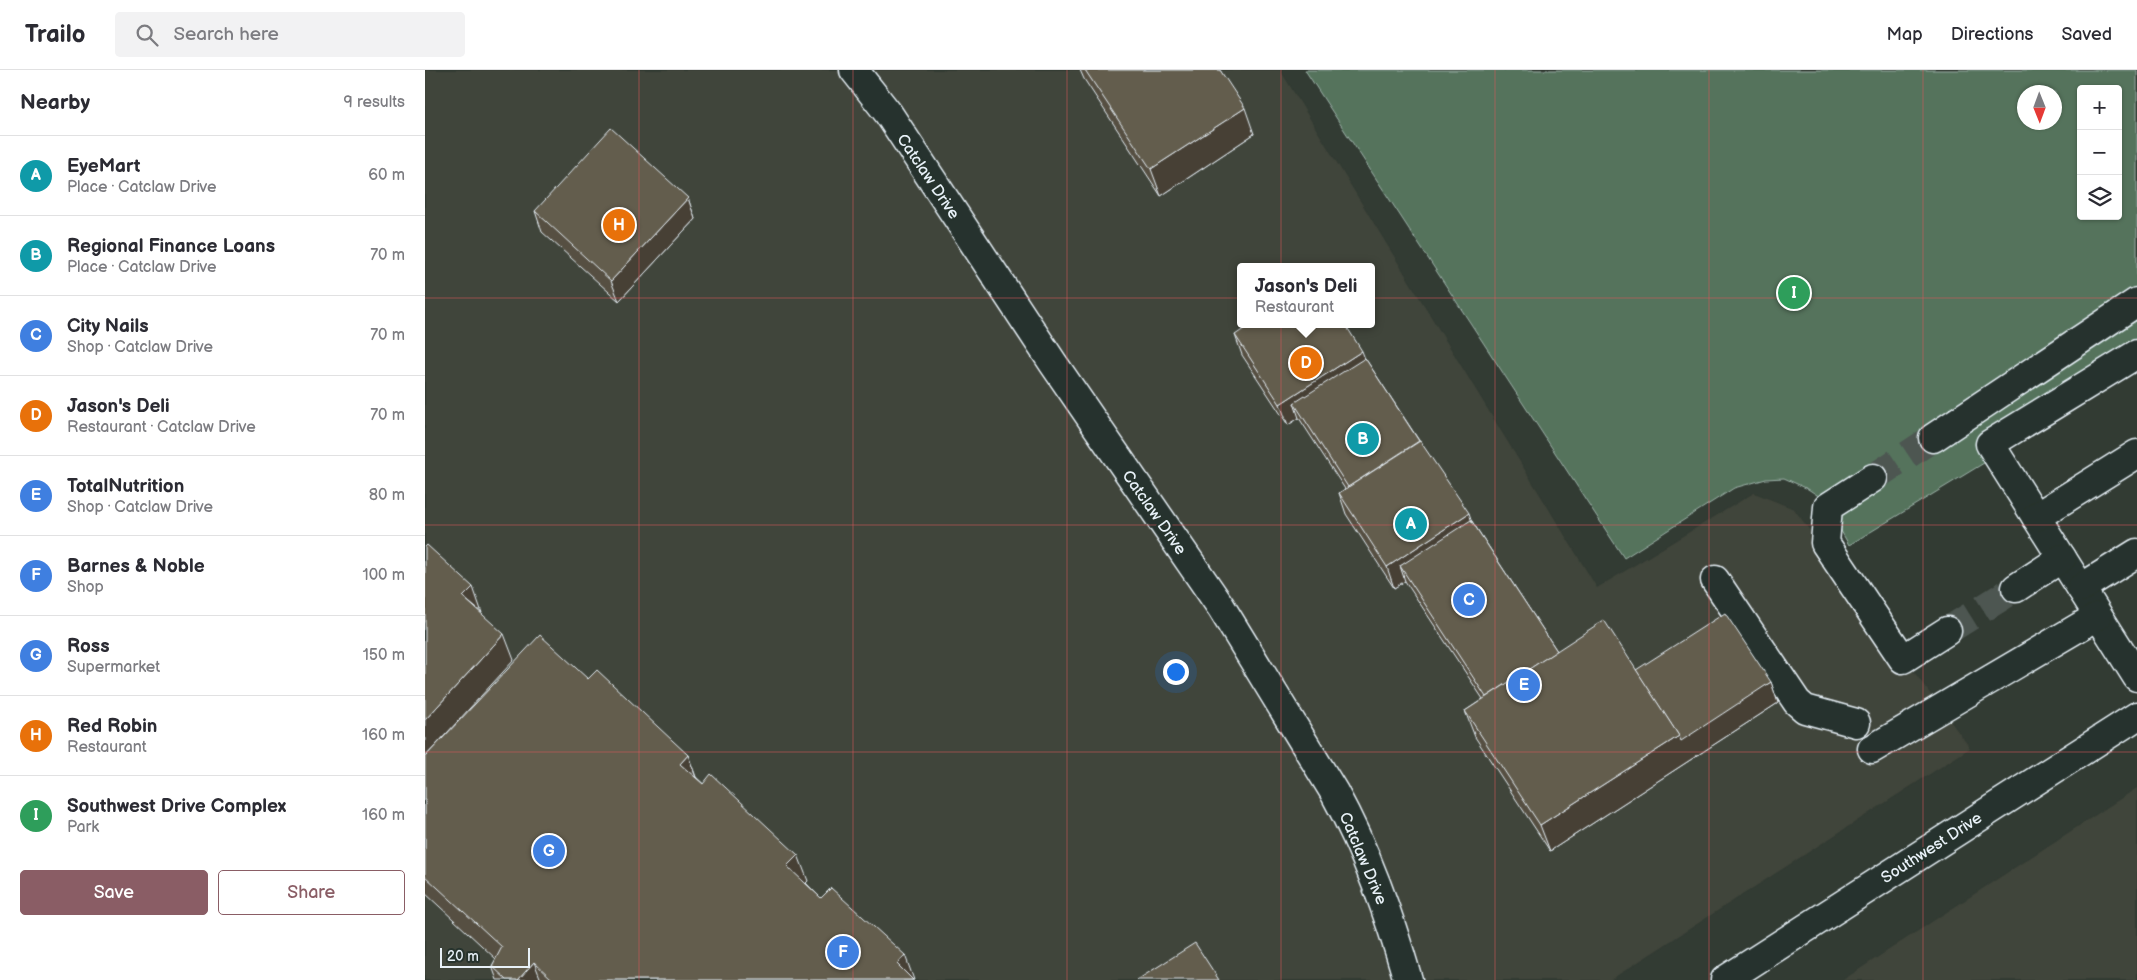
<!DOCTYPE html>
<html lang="en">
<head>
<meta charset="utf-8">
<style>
  body { margin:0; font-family:"Balsamiq Sans",sans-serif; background:#f2f2f3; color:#2b2b33 }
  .controls { position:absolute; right:15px; top:15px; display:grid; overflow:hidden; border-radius:5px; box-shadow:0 1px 4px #0004 }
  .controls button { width:45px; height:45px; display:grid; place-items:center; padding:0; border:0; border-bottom:1px solid #e1e1e2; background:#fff; color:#2b2b33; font:25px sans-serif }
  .compass { position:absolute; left:1592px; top:15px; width:45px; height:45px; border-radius:50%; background:#fff; box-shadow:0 1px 4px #0004; rotate:179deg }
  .scale { position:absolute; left:15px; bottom:12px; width:90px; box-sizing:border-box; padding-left:5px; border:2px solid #e8f1f8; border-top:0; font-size:14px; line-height:18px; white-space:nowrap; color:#e8f1f8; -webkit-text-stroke:4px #26332d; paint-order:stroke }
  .you { position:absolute; left:750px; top:601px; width:18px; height:18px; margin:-12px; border:4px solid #fff; border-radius:50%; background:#1a73e8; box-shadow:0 0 0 8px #1a73e833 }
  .badge { display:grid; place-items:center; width:32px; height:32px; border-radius:50%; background:#8a5d65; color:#fff; font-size:16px; font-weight:700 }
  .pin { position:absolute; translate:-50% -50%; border:2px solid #fff; box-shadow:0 1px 5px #0006 }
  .popup { position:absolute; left:812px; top:193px; width:138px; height:65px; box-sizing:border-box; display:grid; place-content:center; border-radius:5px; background:#fff; filter:drop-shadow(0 1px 4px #0005); font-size:16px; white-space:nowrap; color:#7c7c81 }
  .popup b { font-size:19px; color:#2b2b33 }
  .popup::after { content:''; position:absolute; left:50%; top:100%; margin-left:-10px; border:10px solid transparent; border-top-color:#fff }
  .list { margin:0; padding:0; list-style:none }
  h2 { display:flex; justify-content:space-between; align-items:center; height:65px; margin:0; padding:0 20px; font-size:21px }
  h2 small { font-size:16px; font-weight:400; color:#7c7c81 }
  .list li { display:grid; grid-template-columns:32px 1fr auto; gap:15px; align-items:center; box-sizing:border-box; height:80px; padding:0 20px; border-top:1px solid #e1e1e2 }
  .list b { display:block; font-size:19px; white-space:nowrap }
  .list p { margin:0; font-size:16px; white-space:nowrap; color:#7c7c81 }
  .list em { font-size:16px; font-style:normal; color:#7c7c81 }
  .actions { display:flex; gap:10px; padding:15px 20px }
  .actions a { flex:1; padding:11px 0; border:1px solid #8a5d65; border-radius:5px; text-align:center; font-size:18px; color:#8a5d65 }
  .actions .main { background:#8a5d65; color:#fff }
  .icon { flex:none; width:28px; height:28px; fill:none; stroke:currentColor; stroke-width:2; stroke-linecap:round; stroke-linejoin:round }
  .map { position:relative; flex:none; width:1712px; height:910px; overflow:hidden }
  header { display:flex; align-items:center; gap:30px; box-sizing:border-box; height:70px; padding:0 25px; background:#fff; border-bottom:1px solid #e1e1e2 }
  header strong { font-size:24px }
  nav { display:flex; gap:28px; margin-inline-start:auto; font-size:18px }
  .search { width:350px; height:45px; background:#f2f2f3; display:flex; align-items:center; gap:12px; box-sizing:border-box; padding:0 18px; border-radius:5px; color:#7c7c81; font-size:19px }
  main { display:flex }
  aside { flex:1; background:#fff }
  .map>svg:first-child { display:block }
  .built { fill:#41453b; fill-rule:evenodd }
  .green { fill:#54735c; stroke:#9eb2aa; fill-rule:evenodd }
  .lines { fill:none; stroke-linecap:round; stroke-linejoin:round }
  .minor-tunnel { stroke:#4d5651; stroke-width:28; stroke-dasharray:28 14; stroke-linecap:butt }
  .minor-casing { stroke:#e8f1f8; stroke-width:31 }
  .major-casing { stroke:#e8f1f8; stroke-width:31 }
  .minor { stroke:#26332d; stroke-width:28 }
  .major { stroke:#26332d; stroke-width:28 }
  .wall { fill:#565042; stroke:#e8f1f8 }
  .shaded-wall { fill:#464136; stroke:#e8f1f8 }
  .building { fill:#645d4d; stroke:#e8f1f8 }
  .grid { fill:none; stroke:#da5a5c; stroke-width:1; stroke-opacity:0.55 }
  .labels { text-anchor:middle; stroke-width:4; stroke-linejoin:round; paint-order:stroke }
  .street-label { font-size:16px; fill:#e8f1f8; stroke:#26332d }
</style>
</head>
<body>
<header>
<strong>Trailo</strong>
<div class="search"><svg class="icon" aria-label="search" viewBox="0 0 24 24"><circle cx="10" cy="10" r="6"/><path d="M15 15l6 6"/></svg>Search here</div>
<nav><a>Map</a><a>Directions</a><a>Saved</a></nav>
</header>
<main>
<aside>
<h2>Nearby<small>9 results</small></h2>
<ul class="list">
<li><span class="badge" style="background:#0f9aa8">A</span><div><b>EyeMart</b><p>Place · Catclaw Drive</p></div><em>60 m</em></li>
<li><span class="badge" style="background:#0f9aa8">B</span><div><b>Regional Finance Loans</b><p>Place · Catclaw Drive</p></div><em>70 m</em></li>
<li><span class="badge" style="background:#3f7fe0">C</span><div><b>City Nails</b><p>Shop · Catclaw Drive</p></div><em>70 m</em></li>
<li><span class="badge" style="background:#e8710a">D</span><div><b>Jason's Deli</b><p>Restaurant · Catclaw Drive</p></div><em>70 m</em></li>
<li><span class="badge" style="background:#3f7fe0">E</span><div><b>TotalNutrition</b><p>Shop · Catclaw Drive</p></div><em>80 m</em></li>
<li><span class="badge" style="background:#3f7fe0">F</span><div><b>Barnes &amp; Noble</b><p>Shop</p></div><em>100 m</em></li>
<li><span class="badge" style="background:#3f7fe0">G</span><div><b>Ross</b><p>Supermarket</p></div><em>150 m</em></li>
<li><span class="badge" style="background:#e8710a">H</span><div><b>Red Robin</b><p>Restaurant</p></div><em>160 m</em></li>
<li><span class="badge" style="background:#2e9e5b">I</span><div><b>Southwest Drive Complex</b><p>Park</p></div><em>160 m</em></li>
</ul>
<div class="actions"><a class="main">Save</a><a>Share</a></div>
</aside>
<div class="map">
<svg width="1712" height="910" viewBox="0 0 1712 910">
  <rect width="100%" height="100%" fill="#323b33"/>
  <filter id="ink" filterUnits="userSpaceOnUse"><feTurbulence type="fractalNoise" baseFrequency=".02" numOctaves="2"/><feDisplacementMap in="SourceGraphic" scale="10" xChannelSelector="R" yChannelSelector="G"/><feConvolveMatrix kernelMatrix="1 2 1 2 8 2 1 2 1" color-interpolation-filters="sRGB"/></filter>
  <g filter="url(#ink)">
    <!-- built -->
    <g class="built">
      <path d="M0,0H855L1172,518L1329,423L1369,439L1545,678L1185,910H0ZM816,197H946V254H816Z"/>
      <polygon points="1712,718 1712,910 1418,910"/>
    </g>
    <!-- green -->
    <path class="green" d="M880,0H1712V300L1424,475L1398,429L1383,419L1359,408L1341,409L1309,418L1199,488ZM1656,19H1693V146H1656ZM1600,22H1630V52H1600Z"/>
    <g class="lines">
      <!-- minor-tunnel -->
      <g class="minor-tunnel">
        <polyline points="1448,408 1508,368"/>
        <polyline points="1522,561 1591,518"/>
      </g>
      <defs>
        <g id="minor">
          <path d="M429,0L463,43L628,293L796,537L909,722C942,782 964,845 983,910"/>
          <polyline points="1712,284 1565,374 1712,607"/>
          <polyline points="1508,368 1712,232"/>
          <polyline points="1448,408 1403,437 1400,473 1478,589 1522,561"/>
          <polyline points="1611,447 1712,384"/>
          <polyline points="1290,510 1372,632 1380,639 1431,653"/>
          <polyline points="1591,518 1637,488"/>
          <polyline points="1656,518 1712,483"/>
          <polyline points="1447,679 1673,546"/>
        </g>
        <polyline id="major" points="1300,910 1712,646"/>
      </defs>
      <!-- minor casing -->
      <use href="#minor" class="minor-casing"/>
      <!-- major casing -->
      <use href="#major" class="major-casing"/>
      <!-- minor -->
      <use href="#minor" class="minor"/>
      <!-- major -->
      <use href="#major" class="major"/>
    </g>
    <!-- wall -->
    <g class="wall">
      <polygon points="655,0 795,0 829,64 736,126 659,9"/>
      <polygon points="263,128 270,149 194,231 117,162 110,141"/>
      <polygon points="810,265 940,288 1132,581 1211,600 1346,612 1353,633 1125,781 1050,667 1040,641 1058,629 980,511 969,518 921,444 914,423 920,419 874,348 863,355 817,285"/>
      <polygon points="163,609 263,685 271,707 383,811 381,813 396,828 489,910 72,910 67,896 71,889 0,823 0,687"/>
    </g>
    <!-- shaded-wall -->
    <g class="shaded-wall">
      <polygon points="820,38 829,64 736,126 726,99"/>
      <polygon points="263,128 270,149 194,231 186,211"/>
      <polygon points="937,281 945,302 869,333 874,348 863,355 855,334"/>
      <polygon points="1044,443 1051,464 975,496 980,511 969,518 962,497"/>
      <polygon points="48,517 57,543 38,527"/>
      <polygon points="79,564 89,590 0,687 0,650"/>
      <polygon points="1346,612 1353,633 1125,781 1115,755 1254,666"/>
      <polygon points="263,685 272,711 255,694"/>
      <polygon points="373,785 383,811 372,822 362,796"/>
      <polygon points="480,885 489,910 478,910 472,894"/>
      <polygon points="109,892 116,910 93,910"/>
    </g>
    <!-- building -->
    <g class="building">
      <polygon points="660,0 795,0 820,38 726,99"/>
      <polygon points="186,58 263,128 186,211 110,141"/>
      <polygon points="826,254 920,254 937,281 855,334 810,265"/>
      <polygon points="940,288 994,371 923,417 869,333"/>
      <polygon points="995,371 1044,443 962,497 914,423"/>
      <polygon points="1046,450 1132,581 1061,627 975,496"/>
      <polygon points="2,475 48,517 38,527 79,564 0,650 0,477"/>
      <polygon points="1300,543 1346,612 1256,671 1254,666 1211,600"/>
      <polygon points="1179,550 1254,666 1115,755 1040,641"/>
      <polygon points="115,565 163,609 172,600 263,685 255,694 278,714 286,704 373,785 362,796 396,828 406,818 480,885 472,894 488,910 128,910 109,892 93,910 82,910 67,896 77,877 0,806 0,687"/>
      <polygon points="770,873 794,910 712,910"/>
    </g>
  </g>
  <!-- grid -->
  <path class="grid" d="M214,0V910M428,0V910M642,0V910M856,0V910M1070,0V910M1284,0V910M1498,0V910M0,228H1712M0,455H1712M0,682H1712"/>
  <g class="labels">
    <!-- street labels -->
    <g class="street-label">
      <text transform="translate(504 106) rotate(56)" y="6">Catclaw Drive</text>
      <text transform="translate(730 442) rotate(55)" y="6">Catclaw Drive</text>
      <text transform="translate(1506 777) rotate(-33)" y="6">Southwest Drive</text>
      <text transform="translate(939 788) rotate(67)" y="6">Catclaw Drive</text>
    </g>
  </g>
</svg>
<div class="controls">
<button>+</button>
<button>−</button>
<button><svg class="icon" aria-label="layers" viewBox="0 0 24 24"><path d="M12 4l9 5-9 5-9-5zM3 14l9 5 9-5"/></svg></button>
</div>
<svg class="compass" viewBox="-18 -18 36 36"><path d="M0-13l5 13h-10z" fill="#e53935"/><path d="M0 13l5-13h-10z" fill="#7c7c81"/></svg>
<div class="scale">20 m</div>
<div class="you"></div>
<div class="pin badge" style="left:986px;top:454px;background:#0f9aa8">A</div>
<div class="pin badge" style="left:938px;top:369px;background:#0f9aa8">B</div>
<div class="pin badge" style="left:1044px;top:530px;background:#3f7fe0">C</div>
<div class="pin badge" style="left:881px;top:293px;background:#e8710a">D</div>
<div class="popup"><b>Jason's Deli</b>Restaurant</div>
<div class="pin badge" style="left:1099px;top:615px;background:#3f7fe0">E</div>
<div class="pin badge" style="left:418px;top:882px;background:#3f7fe0">F</div>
<div class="pin badge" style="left:124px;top:781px;background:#3f7fe0">G</div>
<div class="pin badge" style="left:194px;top:155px;background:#e8710a">H</div>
<div class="pin badge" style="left:1369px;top:223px;background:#2e9e5b">I</div>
</div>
</main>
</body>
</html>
